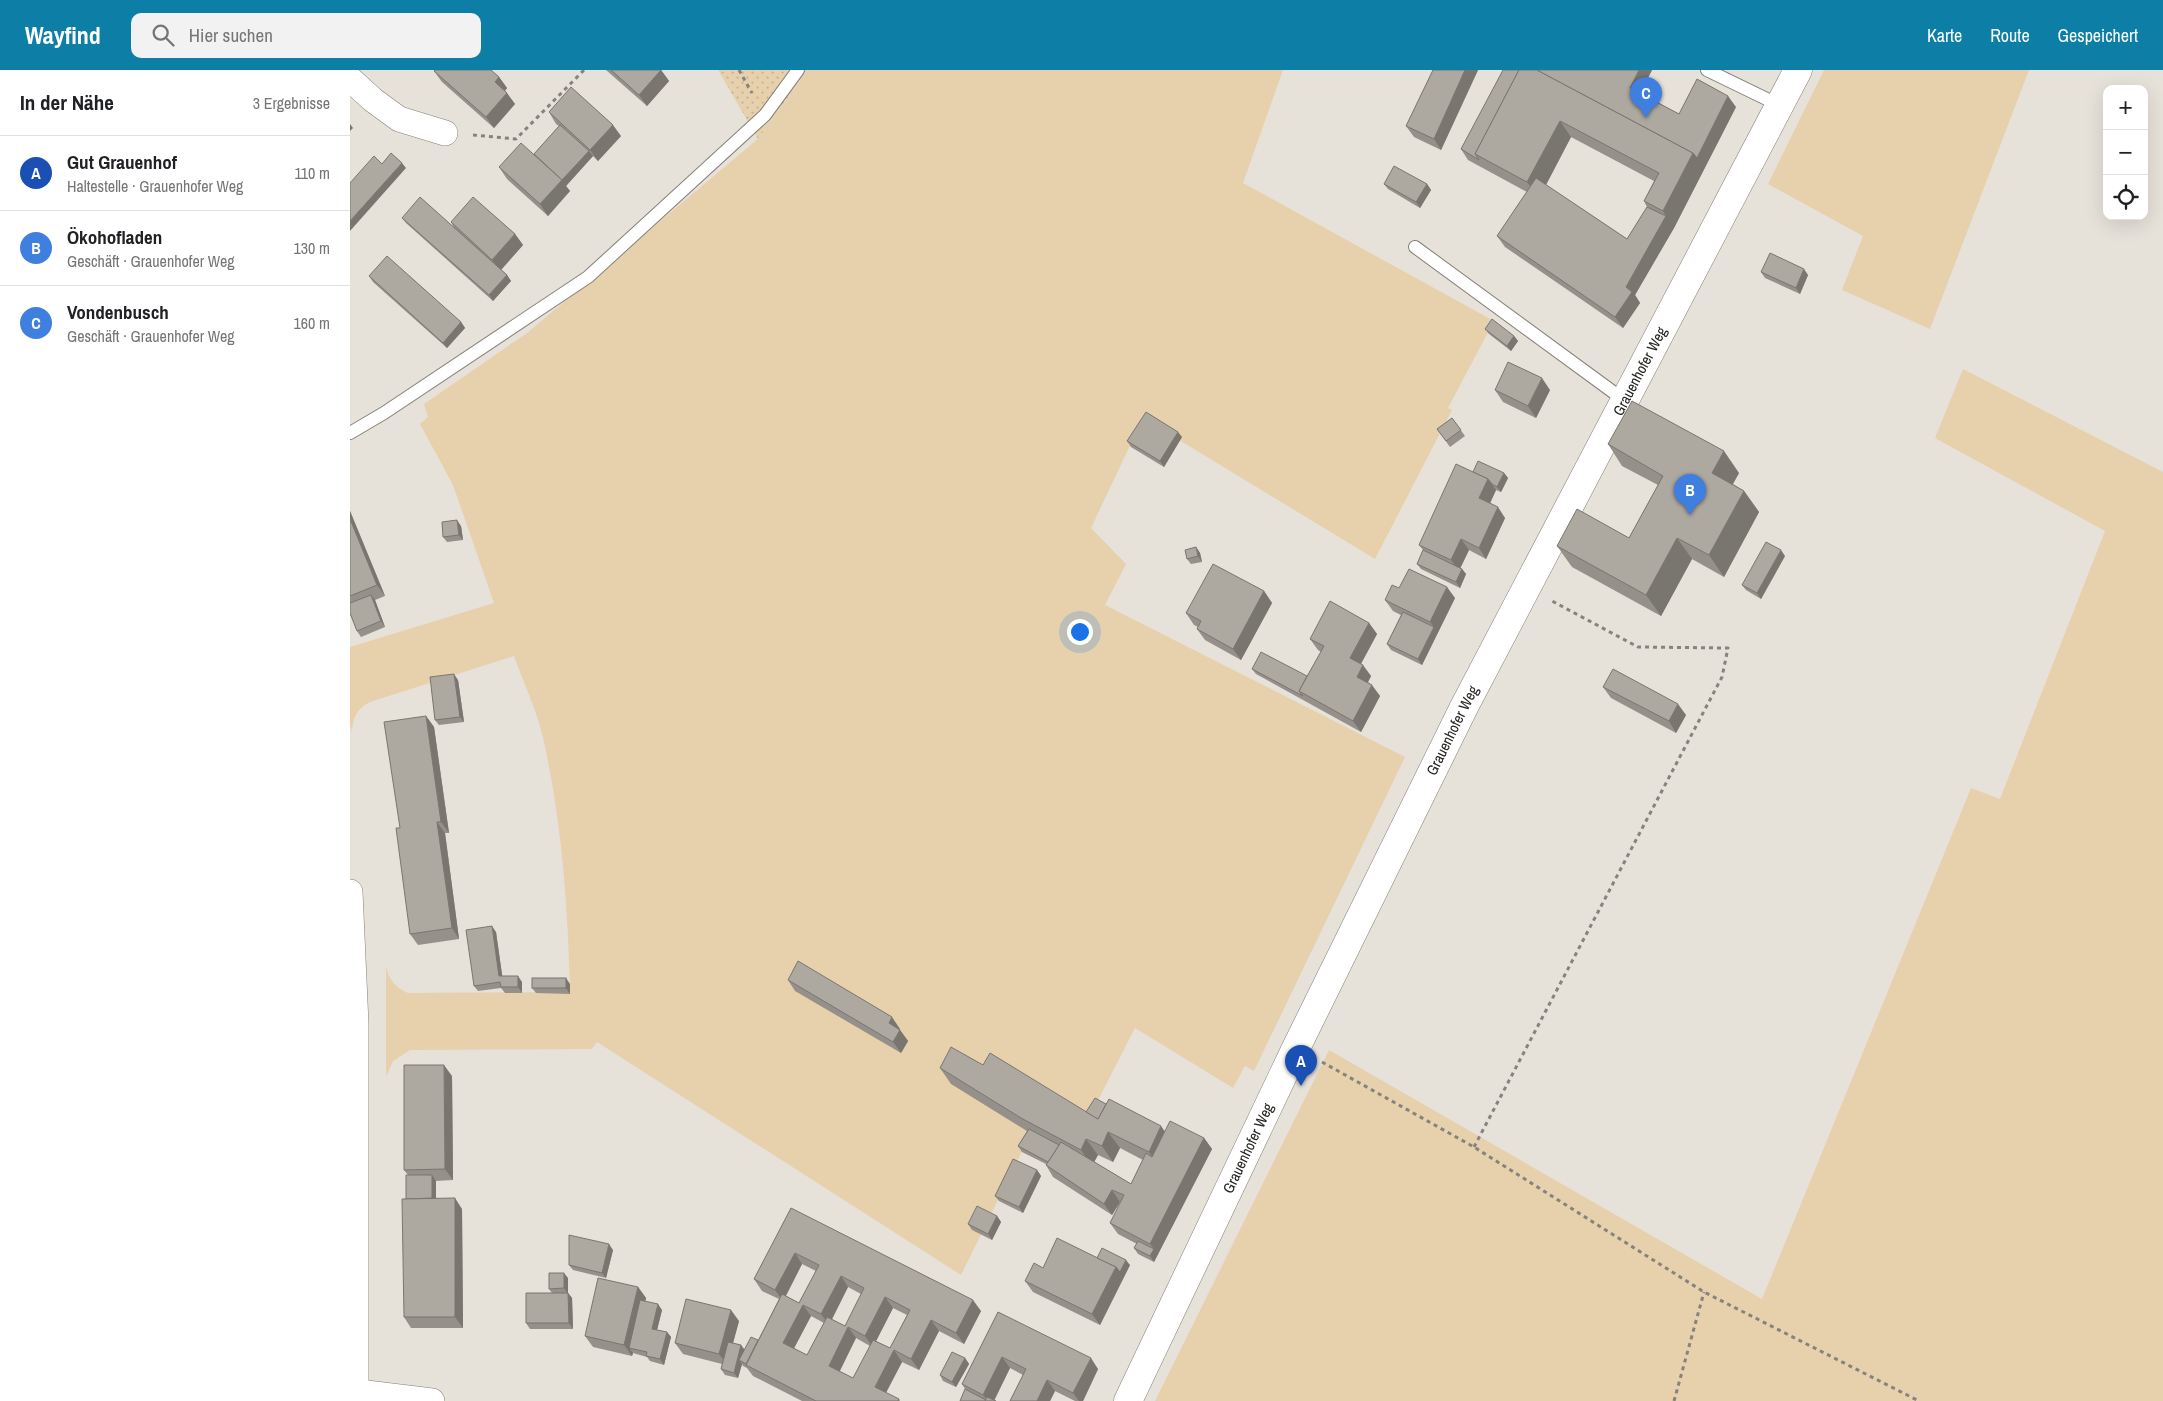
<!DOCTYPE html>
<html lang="de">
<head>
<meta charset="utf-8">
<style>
  body { margin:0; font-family:"Archivo Narrow",sans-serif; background:#f2f2f2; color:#202124 }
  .controls { position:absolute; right:15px; top:15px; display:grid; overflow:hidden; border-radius:10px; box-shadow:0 5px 20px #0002 }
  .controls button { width:45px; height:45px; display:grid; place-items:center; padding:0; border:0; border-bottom:1px solid #e0e0e0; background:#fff; color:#202124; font:25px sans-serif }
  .you { position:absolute; left:729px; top:561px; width:18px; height:18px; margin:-12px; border:4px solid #fff; border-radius:50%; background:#1a73e8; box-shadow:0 0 0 8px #1a73e833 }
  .badge { display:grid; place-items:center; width:32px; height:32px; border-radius:50%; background:#0d7ea6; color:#fff; font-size:16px; font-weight:700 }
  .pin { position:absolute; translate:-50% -41px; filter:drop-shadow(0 1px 2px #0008) }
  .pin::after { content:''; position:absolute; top:26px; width:18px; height:15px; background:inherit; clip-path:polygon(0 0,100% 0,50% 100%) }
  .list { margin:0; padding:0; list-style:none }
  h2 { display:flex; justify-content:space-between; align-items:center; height:65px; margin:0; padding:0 20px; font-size:21px }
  h2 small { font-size:16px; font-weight:400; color:#757577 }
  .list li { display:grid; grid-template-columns:32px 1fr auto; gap:15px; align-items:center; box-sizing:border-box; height:75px; padding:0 20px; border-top:1px solid #e0e0e0 }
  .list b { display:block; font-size:19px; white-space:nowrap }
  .list p { margin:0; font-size:16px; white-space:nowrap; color:#757577 }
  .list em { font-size:16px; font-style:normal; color:#757577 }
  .icon { flex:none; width:28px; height:28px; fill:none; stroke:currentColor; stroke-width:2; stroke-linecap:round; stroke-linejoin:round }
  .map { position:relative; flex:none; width:1813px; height:1331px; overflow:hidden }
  header { display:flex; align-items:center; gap:30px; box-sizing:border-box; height:70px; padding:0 25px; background:#0d7ea6; color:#fff }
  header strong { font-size:24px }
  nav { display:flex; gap:28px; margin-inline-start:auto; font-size:18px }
  .search { width:350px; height:45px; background:#f2f2f2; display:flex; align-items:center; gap:12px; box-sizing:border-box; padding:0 18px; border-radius:10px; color:#757577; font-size:19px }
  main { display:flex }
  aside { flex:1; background:#fff }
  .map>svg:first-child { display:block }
  .green { fill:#e7d1ad }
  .park { fill:url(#park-dots) }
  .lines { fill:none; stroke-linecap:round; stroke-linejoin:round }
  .service-casing { stroke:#858078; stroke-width:14 }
  .minor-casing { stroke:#858078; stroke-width:26 }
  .tertiary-casing { stroke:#858078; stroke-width:29 }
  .path { stroke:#86827d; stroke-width:3; stroke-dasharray:4 4; stroke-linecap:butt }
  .service { stroke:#fff; stroke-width:12 }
  .minor { stroke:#fff; stroke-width:25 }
  .tertiary { stroke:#fff; stroke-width:28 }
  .wall { fill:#95908a; fill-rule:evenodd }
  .shaded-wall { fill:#797670 }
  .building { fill:#ada8a0; stroke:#797670; fill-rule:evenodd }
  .labels { text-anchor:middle; stroke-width:4.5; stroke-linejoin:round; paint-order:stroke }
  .street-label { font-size:15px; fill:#272522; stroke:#fff }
</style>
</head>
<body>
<header>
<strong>Wayfind</strong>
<div class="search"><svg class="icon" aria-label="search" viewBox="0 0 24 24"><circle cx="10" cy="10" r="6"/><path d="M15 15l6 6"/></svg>Hier suchen</div>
<nav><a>Karte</a><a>Route</a><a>Gespeichert</a></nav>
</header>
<main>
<aside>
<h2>In der Nähe<small>3 Ergebnisse</small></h2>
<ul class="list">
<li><span class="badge" style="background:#1a4fb4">A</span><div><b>Gut Grauenhof</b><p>Haltestelle · Grauenhofer Weg</p></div><em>110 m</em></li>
<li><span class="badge" style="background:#3f7fe0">B</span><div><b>Ökohofladen</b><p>Geschäft · Grauenhofer Weg</p></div><em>130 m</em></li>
<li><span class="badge" style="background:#3f7fe0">C</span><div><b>Vondenbusch</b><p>Geschäft · Grauenhofer Weg</p></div><em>160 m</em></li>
</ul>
</aside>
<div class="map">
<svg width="1813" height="1331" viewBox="0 0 1813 1331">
  <defs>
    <pattern id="park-dots" width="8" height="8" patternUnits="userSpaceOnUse" patternTransform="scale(1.25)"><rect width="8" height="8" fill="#e7d1ad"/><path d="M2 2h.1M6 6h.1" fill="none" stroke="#c6b395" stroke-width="1.8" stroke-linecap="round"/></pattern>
  </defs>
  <rect width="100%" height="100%" fill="#e6e1d9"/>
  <!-- green -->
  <g class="green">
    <path d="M458,0H933L893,113L1144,251L1098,338L1102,340L1025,489L793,348L741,458L776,494L755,535L1055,687L904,1001L895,996L883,1018L785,958L721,1083L682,1061L611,1205L247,972L242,979L60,980L43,991L36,1007V897C40,911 45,917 58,923L220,922C218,838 212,754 194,672C188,643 174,614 164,586L20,632C7,638 2,649 2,663L0,654V577L144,533L103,415L70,354L78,347L74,334L177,263L409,68Z"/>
    <polygon points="1474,0 1679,0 1580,259 1492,220 1513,166 1418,114"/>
    <polygon points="1613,299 1813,402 1813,1331 805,1331 979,980 1412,1229 1621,718 1650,729 1755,461 1585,368"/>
  </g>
  <!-- park -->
  <polygon class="park" points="368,0 458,0 408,69"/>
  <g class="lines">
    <defs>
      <g id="service">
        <polyline points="1357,0 1429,35"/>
        <polyline points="1065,177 1274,330"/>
        <polyline points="0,363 34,343 238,207 415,45 448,0"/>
      </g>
      <g id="minor">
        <polyline points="0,9 23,30 49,49 95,63"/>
        <polyline points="0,822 6,954 6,1321"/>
        <polyline points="0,1321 82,1331"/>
      </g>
      <g id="tertiary">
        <path id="s1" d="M778,1331L946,978L1114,637L1448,0"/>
      </g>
    </defs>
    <!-- service casing -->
    <use href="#service" class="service-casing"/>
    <!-- minor casing -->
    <use href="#minor" class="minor-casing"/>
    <!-- tertiary casing -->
    <use href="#tertiary" class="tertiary-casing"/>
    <!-- path -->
    <g class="path">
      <polyline points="389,0 402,23"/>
      <polyline points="123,65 166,69 234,0"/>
      <polyline points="972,992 1124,1077 1354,1222 1569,1331"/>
      <polyline points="1124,1077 1372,607 1378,578 1288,577 1202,531"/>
      <polyline points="1324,1331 1354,1222"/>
    </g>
    <!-- service -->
    <use href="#service" class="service"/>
    <!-- minor -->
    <use href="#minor" class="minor"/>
    <!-- tertiary -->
    <use href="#tertiary" class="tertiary"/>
  </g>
  <!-- wall -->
  <g class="wall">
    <polygon points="256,0 311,0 319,11 297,36"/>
    <polygon points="1083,0 1128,0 1091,80 1064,67 1056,56"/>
    <path d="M1302,0L1290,23L1329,44L1386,37L1324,158L1285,225L1290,233L1273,258L1155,177L1147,166L1177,122L1118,90L1111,79ZM1221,67L1304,111L1294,131L1297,137L1277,169L1196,115Z"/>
    <polygon points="84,1 149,7 157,18 155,21 165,34 144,58 92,12"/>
    <polygon points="199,42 271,66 248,91 243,86 216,116 220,121 198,146 157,109 149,97 184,84 209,56 206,54"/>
    <polygon points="1034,114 1077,114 1081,120 1070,138 1038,119"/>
    <polygon points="52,148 104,158 101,152 165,164 173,175 151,200 157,205 161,211 143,231 56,153"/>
    <polygon points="1411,202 1458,205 1450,224 1415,208"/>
    <polygon points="19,206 111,252 115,258 97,278 23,212"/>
    <polygon points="1135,259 1164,266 1168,271 1161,281 1139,264"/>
    <polygon points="1145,320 1200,320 1186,348 1153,332"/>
    <polygon points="1102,348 1115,366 1100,377 1087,359"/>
    <polygon points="832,367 814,397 781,377 777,371"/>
    <polygon points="1258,374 1389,403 1383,414 1394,421 1409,442 1374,507 1342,489 1311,546 1222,497 1207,476 1279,468 1308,415 1272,396"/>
    <polygon points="1123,402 1154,403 1158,408 1151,422 1146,420 1140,433 1155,448 1136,489 1119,480 1110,498 1112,499 1116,504 1110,518 1071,499 1067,494 1073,480 1069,475"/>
    <polygon points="0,441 35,526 25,530 35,557 11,567 7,561 0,543"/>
    <polygon points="111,456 113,470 97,472 93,467"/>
    <polygon points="846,477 850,483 852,492 841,494 837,489"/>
    <polygon points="1435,486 1411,529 1396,520 1392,515"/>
    <polygon points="1049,518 1105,528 1072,595 1041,580 1037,574 1051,545 1043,541 1035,530"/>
    <polygon points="914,521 922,533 891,590 855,570 847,559 848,557 844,555 836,543"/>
    <polygon points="1019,553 1027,564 1011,594 1021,606 1018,612 1030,626 1011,662 906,604 902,599 957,606 971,582 968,580 960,569"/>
    <polygon points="108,610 114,652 89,655 85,650"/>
    <polygon points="1253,617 1336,645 1326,663 1261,628"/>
    <polygon points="76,646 84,657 99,763 95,763 109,869 68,875 60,864 50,758"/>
    <polygon points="146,862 152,906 172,912 172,923 155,923 151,918 128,921 124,916"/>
    <polygon points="438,910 550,959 550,960 558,971 551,983 445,921"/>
    <polygon points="220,914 220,924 186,923 182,918"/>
    <path d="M633,995L736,1042L756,1034L815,1062L854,1068L862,1079L804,1192L788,1184L784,1178L787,1174L768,1164L760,1153L771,1132H770L762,1145L703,1107L696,1095V1094L672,1082L668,1076L677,1061L601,1014L590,998ZM770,1078L793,1090L781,1114L744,1092L748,1085L763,1092Z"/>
    <polygon points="102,1006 103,1110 86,1111 86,1128 112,1139 113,1258 61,1258 54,1247 58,1105 54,1100"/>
    <polygon points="687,1100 691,1106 673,1143 649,1131 645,1126"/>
    <path d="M441,1138L631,1241L614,1274L589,1261L569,1300L552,1292L536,1323L549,1329L550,1331H452L403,1306L397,1298L393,1296L392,1294L388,1308L375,1305L371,1299L372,1294L333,1284L325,1273L389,1251L383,1273L391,1275L395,1280L408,1270L429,1229L412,1221L404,1209ZM452,1194L466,1201L449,1233L436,1226ZM498,1217L511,1224L495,1256L482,1249ZM543,1238L557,1245L540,1278L526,1271ZM461,1246L474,1253L457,1285L444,1278ZM506,1268L520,1276L503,1308L489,1301Z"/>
    <polygon points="647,1146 651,1152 642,1170 622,1160 618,1154"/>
    <polygon points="263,1180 256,1208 223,1200 219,1195"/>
    <polygon points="747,1188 780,1195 750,1255 683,1222 675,1211 693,1198"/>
    <polygon points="218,1208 218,1223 222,1228 223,1259 180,1259 176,1253 202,1223 199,1219"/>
    <polygon points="288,1217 296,1228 295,1232 312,1240 307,1260 317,1262 321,1267 314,1295 300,1291 297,1287 283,1283 282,1286 243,1277 235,1266"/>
    <polygon points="648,1242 748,1299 733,1331 725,1331 705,1321 700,1331 660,1331 673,1305 660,1298 644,1330 610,1331 615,1319 612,1314"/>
    <polygon points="615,1288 619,1294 606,1317 593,1311 590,1305"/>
  </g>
  <!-- shaded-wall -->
  <g class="shaded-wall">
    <polygon points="311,0 319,11 297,36 289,25"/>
    <polygon points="1115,0 1128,0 1091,80 1084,69"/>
    <polygon points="1289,0 1302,0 1287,29 1280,18"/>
    <polygon points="149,7 157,18 153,23 145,12"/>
    <polygon points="157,23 165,34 144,58 136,47"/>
    <polygon points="1378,26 1386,37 1324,158 1285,225 1290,233 1273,258 1265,247 1276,217 1316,146 1313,141 1343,83"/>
    <polygon points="1210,51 1221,67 1189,128 1177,112"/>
    <polygon points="0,54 3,58 0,61"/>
    <polygon points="263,55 271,66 248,91 240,80"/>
    <polygon points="239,81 243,86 216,116 220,121 198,146 190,134"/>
    <polygon points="52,93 56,98 0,161 0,151"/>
    <polygon points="1077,114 1081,120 1070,138 1066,132"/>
    <polygon points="165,164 173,175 150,201 142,190"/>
    <polygon points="1454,199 1458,205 1450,224 1446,218"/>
    <polygon points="157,205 161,211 143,231 139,225"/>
    <polygon points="111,252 115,258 97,278 93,273"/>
    <polygon points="1164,266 1168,271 1161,281 1157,276"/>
    <polygon points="1192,308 1200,320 1186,348 1178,336"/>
    <polygon points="828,362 832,367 814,397 810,391"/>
    <polygon points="1374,381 1389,403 1377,424 1362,403"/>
    <polygon points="1154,403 1158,408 1151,422 1147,417"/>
    <polygon points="1138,409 1146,420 1137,440 1129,428"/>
    <polygon points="1394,421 1409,442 1374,507 1359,485"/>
    <polygon points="1148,437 1155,448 1136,489 1129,478"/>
    <polygon points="0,441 35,526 27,515 0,449"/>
    <polygon points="107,450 111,456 113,470 109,465"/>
    <polygon points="1327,468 1342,489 1311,546 1296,525"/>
    <polygon points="1111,469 1119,480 1109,501 1101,490"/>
    <polygon points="846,477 850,483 852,492 848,486"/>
    <polygon points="1431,480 1435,486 1411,529 1407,523"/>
    <polygon points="1112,499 1116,504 1110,518 1106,512"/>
    <polygon points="1097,517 1105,528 1072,595 1068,589 1084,557 1080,552"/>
    <polygon points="914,521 922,533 891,590 883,579"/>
    <polygon points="21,525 25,530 35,557 31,551"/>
    <polygon points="1019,553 1027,564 1008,599 1000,588"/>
    <polygon points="1013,595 1021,606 1015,618 1007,607"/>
    <polygon points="104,604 108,610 114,652 110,647"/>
    <polygon points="1022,615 1030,626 1011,662 1003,651"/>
    <polygon points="1328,634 1336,645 1326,663 1319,651"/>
    <polygon points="76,646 84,657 99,763 91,752"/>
    <polygon points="87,752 95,763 109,869 102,858"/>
    <polygon points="142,856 146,862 153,911 149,906"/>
    <polygon points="168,906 172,912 172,923 168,917"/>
    <polygon points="216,908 220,914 220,924 216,918"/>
    <polygon points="542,947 550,959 546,964 539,953"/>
    <polygon points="550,960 558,971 551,983 543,972"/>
    <polygon points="94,995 102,1006 103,1110 95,1099"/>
    <polygon points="811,1056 823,1073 810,1098 799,1082"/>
    <polygon points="758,1062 770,1078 763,1092 752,1076"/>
    <polygon points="854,1068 862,1079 804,1192 800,1186 804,1179 800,1174"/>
    <polygon points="736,1069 748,1085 742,1096 731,1080"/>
    <polygon points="687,1100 691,1106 673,1143 669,1137"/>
    <polygon points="82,1105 86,1111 86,1139 82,1134"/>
    <polygon points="762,1120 770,1132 762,1145 754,1134"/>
    <polygon points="105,1128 112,1139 113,1258 105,1247"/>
    <polygon points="647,1146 651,1152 642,1170 638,1164"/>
    <polygon points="259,1174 263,1180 256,1208 252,1203"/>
    <polygon points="445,1183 452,1194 433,1231 425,1220"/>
    <polygon points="776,1190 780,1195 750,1255 742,1244 766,1197"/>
    <polygon points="214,1203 218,1208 218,1224 214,1218"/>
    <polygon points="491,1206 498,1217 479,1255 471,1244"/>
    <polygon points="288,1217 296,1228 284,1279 279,1278 283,1283 282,1286 274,1275"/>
    <polygon points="218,1223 222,1228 223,1259 219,1253"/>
    <polygon points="535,1227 543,1238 523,1277 515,1266"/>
    <polygon points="623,1230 631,1241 614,1274 606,1263"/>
    <polygon points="308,1234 312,1240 306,1264 302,1259"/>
    <polygon points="453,1235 461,1246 441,1284 433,1273"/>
    <polygon points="381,1240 389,1251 377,1295 369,1284"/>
    <polygon points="581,1250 589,1261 569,1300 561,1289"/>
    <polygon points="498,1257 506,1268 487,1307 479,1296"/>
    <polygon points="317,1262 321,1267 314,1295 310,1289"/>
    <polygon points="391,1275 395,1281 389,1290 392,1294 388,1308 384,1303"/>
    <polygon points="544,1280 552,1292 533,1328 525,1317"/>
    <polygon points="652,1287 660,1298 644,1331 638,1331 633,1325"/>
    <polygon points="615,1288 619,1294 606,1317 602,1312"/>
    <polygon points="741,1288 748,1299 733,1331 729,1331 723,1323"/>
    <polygon points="697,1310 705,1321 700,1331 687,1331"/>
  </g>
  <!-- building -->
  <g class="building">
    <polygon points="85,0 141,0 149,7 145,12 157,23 136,47 84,1"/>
    <polygon points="261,0 311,0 289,25"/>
    <polygon points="1083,0 1115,0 1084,69 1056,56"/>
    <polygon points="1153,0 1169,0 1125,84 1129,90 1111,79"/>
    <polygon points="1169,0 1187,0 1343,83 1313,141 1294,131 1309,103 1210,51 1177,112 1125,84"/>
    <polygon points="1187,0 1289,0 1280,18 1329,44 1347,9 1378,26 1347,88 1343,83"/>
    <polygon points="221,17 263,55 240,80 199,42"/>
    <polygon points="210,55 239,81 212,110 184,84"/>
    <polygon points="171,73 212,110 190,134 149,97"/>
    <polygon points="41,83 52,93 0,151 0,113 24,86 32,94"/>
    <polygon points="1044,96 1077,114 1066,132 1034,114"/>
    <polygon points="1186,108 1277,169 1297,137 1316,146 1276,217 1282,222 1265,247 1147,166"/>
    <polygon points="70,127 157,205 139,225 52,148"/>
    <polygon points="123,127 165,164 142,190 101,152"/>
    <polygon points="1420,183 1454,199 1446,218 1411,202"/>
    <polygon points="37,186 111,252 93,273 19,206"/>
    <polygon points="1142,249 1164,266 1157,276 1135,259"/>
    <polygon points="1158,292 1192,308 1178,336 1145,320"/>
    <polygon points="1282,331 1374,381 1362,403 1394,421 1359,485 1327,468 1296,525 1207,476 1227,439 1279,468 1313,406 1258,374"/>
    <polygon points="796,342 828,362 810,391 777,371"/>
    <polygon points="1102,348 1111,360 1096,371 1087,359"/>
    <polygon points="1128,391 1154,403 1147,417 1142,414 1138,409 1123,402"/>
    <polygon points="1106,394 1138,409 1129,428 1148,437 1129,478 1111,469 1101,490 1069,475"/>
    <polygon points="0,449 27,515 0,526"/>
    <polygon points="107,450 109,465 93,467 92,452"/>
    <polygon points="1416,472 1431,480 1407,523 1392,515"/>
    <polygon points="846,477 848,486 837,489 835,480"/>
    <polygon points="1073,480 1112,499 1106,512 1067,494"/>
    <polygon points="863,494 914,521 883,579 847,559 851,551 836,543"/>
    <polygon points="1059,499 1097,517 1080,552 1035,530 1042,515 1049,518"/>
    <polygon points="21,525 31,551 7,561 0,543 0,533"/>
    <polygon points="980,531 1019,553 1000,588 1013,595 1007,607 1022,615 1003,651 949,621 974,576 960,569"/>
    <polygon points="1053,542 1084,557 1068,589 1037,574"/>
    <polygon points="911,582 957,606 949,621 953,626 902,599"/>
    <polygon points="1263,599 1328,634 1319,651 1253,617"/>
    <polygon points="104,604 110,647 85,650 80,607"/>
    <polygon points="76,646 91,752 87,752 102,858 60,864 46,758 50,758 34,652"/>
    <polygon points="142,856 149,906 168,906 168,917 151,917 150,912 124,916 116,860"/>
    <polygon points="448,891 542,947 539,953 550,960 543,972 438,910"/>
    <rect x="182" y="908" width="34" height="10"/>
    <polygon points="601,977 633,995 640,983 748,1049 759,1029 811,1056 799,1082 758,1062 752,1076 736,1069 731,1080 671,1048 590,998"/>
    <polygon points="54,995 94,995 95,1099 54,1100"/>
    <polygon points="745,1028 756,1034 748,1049 736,1042"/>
    <polygon points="820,1051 854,1068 800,1174 760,1153 774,1125 762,1120 754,1134 696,1095 711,1072 781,1114 796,1083 802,1087"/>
    <polygon points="679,1059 709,1075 698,1092 668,1076"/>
    <polygon points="663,1089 687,1100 669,1137 645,1126"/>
    <polygon points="56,1105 82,1105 82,1128 56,1129"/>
    <polygon points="105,1128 105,1247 54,1247 52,1129"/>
    <polygon points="627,1136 647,1146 638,1164 618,1154"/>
    <path d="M441,1138L623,1230L606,1263L581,1250L561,1289L544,1280L525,1317L549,1329L548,1331H466L396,1295L432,1224L449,1233L469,1195L445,1183L425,1220L404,1209ZM491,1206L514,1218L495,1256L477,1247L457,1285L433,1273L453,1235L471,1244ZM535,1227L560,1240L540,1278L523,1270L503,1308L479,1296L498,1257L515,1266Z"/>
    <polygon points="219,1165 259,1174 252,1203 219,1195"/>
    <polygon points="707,1168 766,1197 742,1244 675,1211 684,1193 693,1198"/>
    <polygon points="788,1171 804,1179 800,1186 784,1178"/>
    <polygon points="752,1178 776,1190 770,1202 766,1197 747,1188"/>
    <polygon points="199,1203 214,1203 214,1218 199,1219"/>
    <polygon points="248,1208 288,1217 274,1275 235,1266"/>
    <polygon points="176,1223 218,1223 219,1253 176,1253"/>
    <polygon points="336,1229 381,1240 369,1284 325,1273"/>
    <polygon points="290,1230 308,1234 302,1259 317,1262 310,1289 296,1286 297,1282 279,1278"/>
    <polygon points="648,1242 741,1288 723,1323 697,1310 687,1331 660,1331 676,1299 652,1287 633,1325 612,1314"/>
    <polygon points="401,1267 408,1270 396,1294 389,1290"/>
    <polygon points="378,1272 391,1275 384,1303 371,1299"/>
    <polygon points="602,1282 615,1288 602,1312 590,1305"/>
    <polygon points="615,1319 636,1330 635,1331 610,1331"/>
    <polygon points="637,1327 646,1331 635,1331"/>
  </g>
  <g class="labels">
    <!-- street labels -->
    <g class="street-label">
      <text dy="5" stroke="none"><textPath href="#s1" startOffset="1150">Grauenhofer Weg</textPath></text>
      <text dy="5" stroke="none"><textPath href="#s1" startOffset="745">Grauenhofer Weg</textPath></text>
      <text dy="5" stroke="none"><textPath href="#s1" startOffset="280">Grauenhofer Weg</textPath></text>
    </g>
  </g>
</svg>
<div class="controls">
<button>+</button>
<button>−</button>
<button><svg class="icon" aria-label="locate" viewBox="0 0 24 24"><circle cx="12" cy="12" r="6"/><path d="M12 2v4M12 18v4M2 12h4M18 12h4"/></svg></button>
</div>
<div class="you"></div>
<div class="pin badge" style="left:951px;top:1016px;background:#1a4fb4">A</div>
<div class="pin badge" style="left:1340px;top:445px;background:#3f7fe0">B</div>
<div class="pin badge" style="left:1296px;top:48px;background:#3f7fe0">C</div>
</div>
</main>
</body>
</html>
